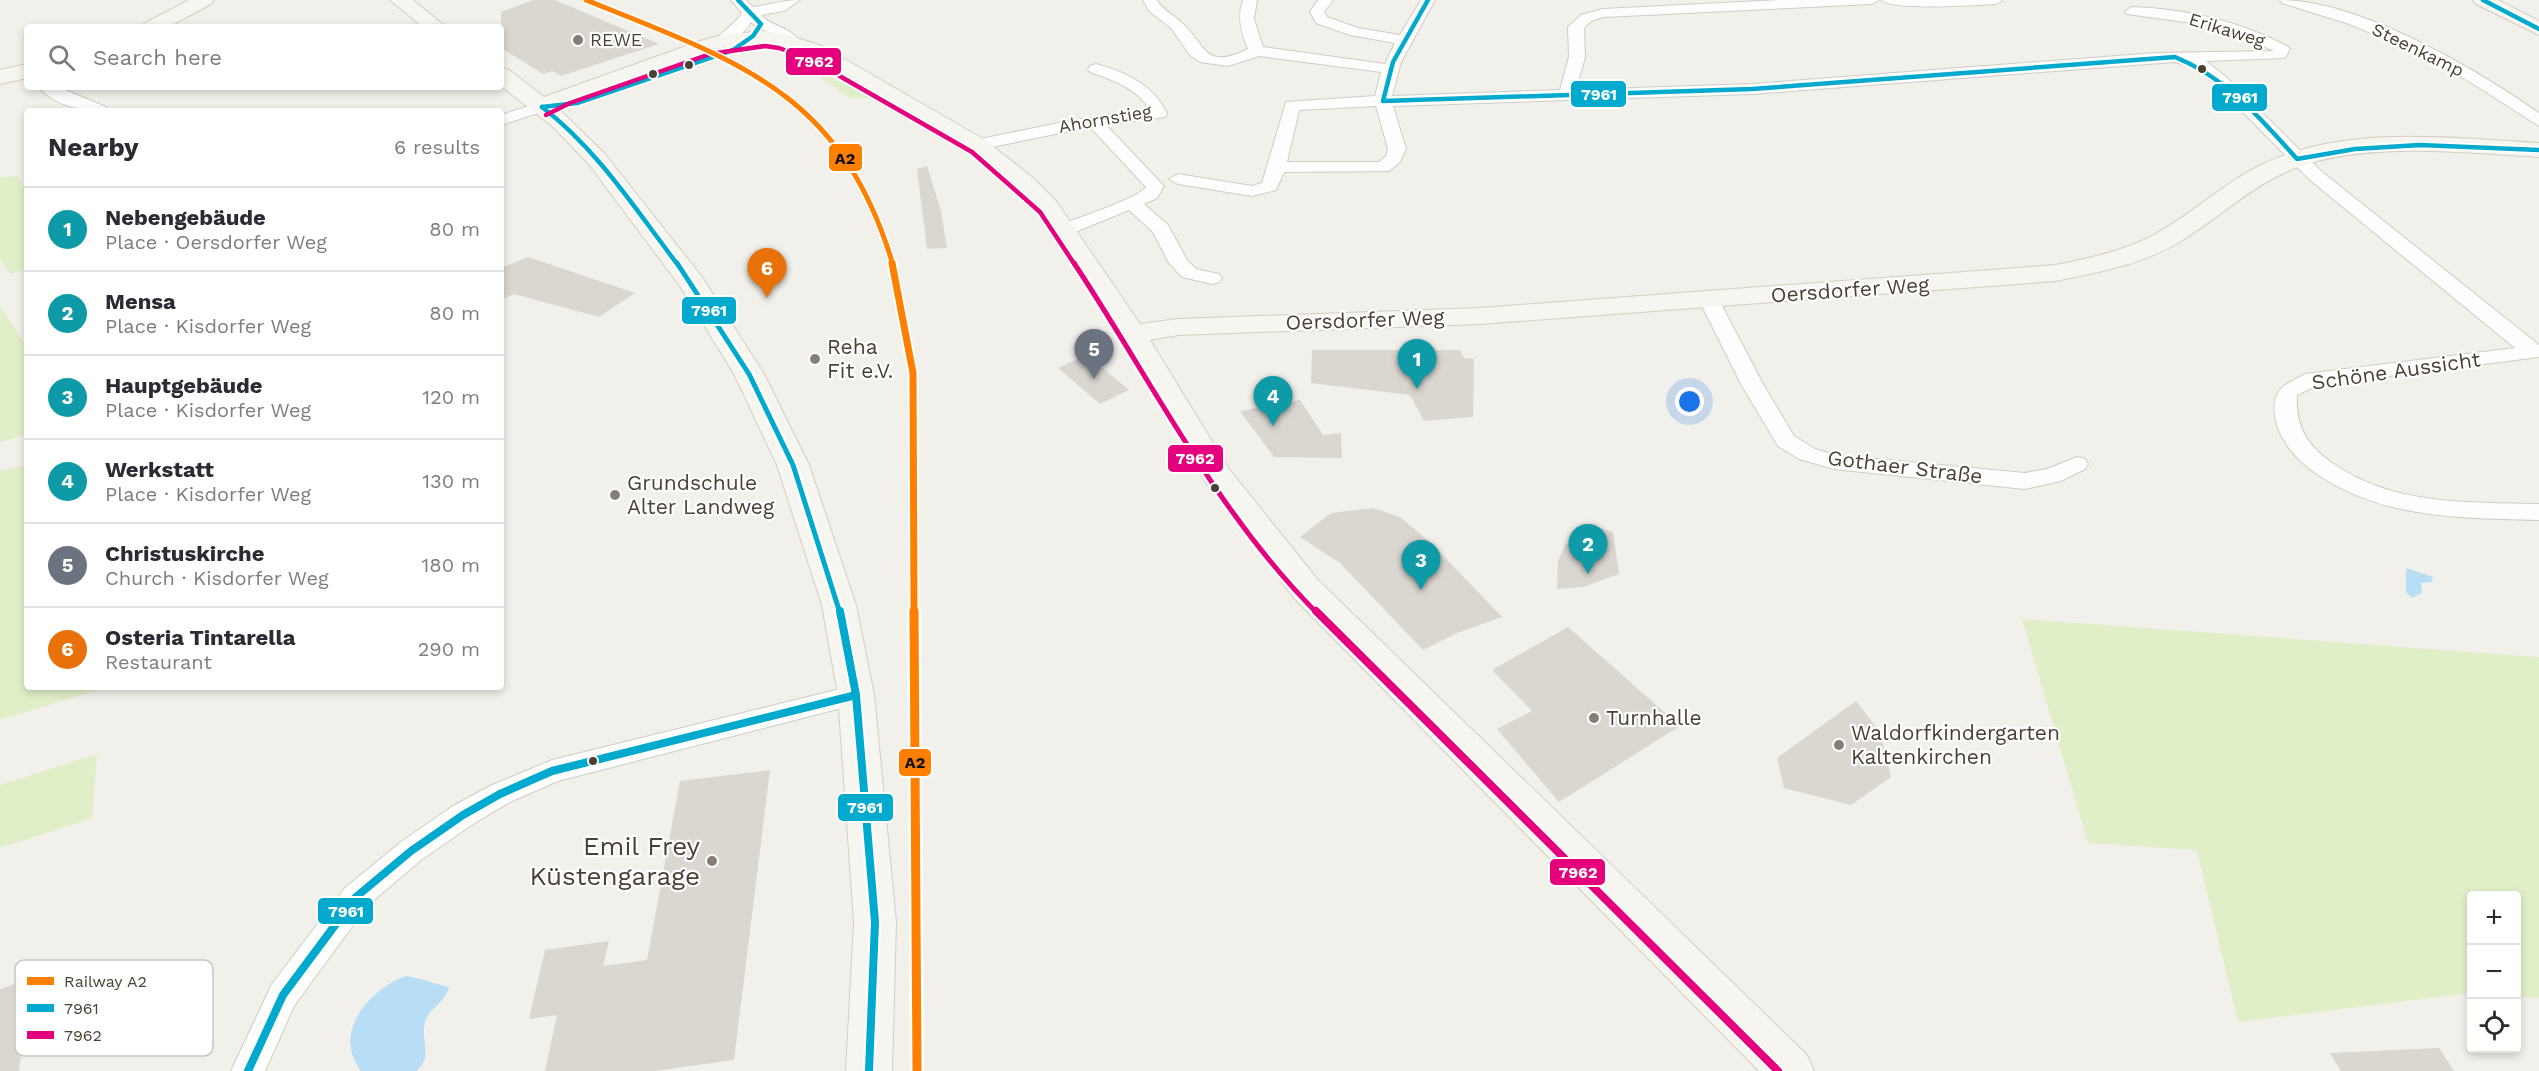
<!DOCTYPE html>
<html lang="en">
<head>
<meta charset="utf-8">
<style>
  body { margin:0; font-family:"Work Sans",sans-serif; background:#f7f7f7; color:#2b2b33 }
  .controls { position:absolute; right:18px; bottom:18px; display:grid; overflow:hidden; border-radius:6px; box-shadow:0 3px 9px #0003 }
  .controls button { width:54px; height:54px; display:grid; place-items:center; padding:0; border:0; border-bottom:2px solid #e1e1e2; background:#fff; color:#2b2b33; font:30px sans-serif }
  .you { position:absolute; left:1690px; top:402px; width:21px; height:21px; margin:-15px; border:4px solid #fff; border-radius:50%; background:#1a73e8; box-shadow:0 0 0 9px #1a73e833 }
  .badge { display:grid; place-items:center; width:39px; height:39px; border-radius:50%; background:#857e75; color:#fff; font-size:20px; font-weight:700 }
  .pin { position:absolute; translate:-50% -50px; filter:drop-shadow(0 2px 3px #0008) }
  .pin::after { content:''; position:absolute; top:32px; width:21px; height:18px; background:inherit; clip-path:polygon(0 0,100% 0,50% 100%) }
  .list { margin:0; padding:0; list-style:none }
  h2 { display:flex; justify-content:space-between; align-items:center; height:78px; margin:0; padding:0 24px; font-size:26px }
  h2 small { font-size:20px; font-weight:400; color:#7c7c81 }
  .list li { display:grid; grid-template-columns:39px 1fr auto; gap:18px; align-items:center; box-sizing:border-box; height:84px; padding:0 24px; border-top:2px solid #e1e1e2 }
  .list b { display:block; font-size:22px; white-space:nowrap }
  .list p { margin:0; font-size:20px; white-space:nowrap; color:#7c7c81 }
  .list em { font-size:20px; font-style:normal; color:#7c7c81 }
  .icon { flex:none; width:33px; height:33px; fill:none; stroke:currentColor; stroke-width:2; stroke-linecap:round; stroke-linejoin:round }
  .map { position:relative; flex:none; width:2539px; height:1071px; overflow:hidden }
  .search { position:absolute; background:#fff; box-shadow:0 3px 9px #0003; left:24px; top:24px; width:480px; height:66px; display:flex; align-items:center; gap:15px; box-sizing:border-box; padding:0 21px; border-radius:6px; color:#7c7c81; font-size:22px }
  .panel { position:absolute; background:#fff; box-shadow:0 3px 9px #0003; left:24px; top:108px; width:480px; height:582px; border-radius:6px }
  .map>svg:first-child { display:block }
  .green { fill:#e0efc8 }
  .water { fill:#b7def4 }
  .building { fill:#dad7d1 }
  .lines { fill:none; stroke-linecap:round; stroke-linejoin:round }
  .street-casing { stroke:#cfccc7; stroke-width:2 }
  .secondary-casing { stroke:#d4cec2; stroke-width:2 }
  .street { fill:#fdfdfc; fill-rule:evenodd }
  .secondary { fill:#f7f5ef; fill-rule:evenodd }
  .bus-1-far2-casing { stroke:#fff; stroke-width:8 }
  .bus-1-far1-casing { stroke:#fff; stroke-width:10 }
  .bus-1-casing { stroke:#fff; stroke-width:12 }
  .bus-2-far2-casing { stroke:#fff; stroke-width:8 }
  .bus-2-far1-casing { stroke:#fff; stroke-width:10 }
  .bus-2-casing { stroke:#fff; stroke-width:12 }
  .bus-1-far2 { stroke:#00a9ce; stroke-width:4.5 }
  .bus-1-far1 { stroke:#00a9ce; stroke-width:5 }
  .bus-1 { stroke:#00a9ce; stroke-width:8 }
  .bus-2-far2 { stroke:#e5007d; stroke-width:4.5 }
  .bus-2-far1 { stroke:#e5007d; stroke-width:5 }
  .bus-2 { stroke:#e5007d; stroke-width:8 }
  .rail-1-far2-casing { stroke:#fff; stroke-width:8 }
  .rail-1-far1-casing { stroke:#fff; stroke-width:11 }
  .rail-1-casing { stroke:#fff; stroke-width:14 }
  .rail-1-far2 { stroke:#ff8000; stroke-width:5 }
  .rail-1-far1 { stroke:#ff8000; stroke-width:7 }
  .rail-1 { stroke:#ff8000; stroke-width:9 }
  .poi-dot { fill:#857e75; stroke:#fff; stroke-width:2 }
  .bus-dot { fill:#4a4135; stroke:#fff; stroke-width:2 }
  .labels { text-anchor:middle; stroke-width:4.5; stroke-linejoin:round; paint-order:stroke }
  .far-street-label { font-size:18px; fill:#4a4135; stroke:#fff }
  .far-poi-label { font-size:18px; fill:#4a4135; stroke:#fff; text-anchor:start }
  .street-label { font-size:21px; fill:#4a4135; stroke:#fff }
  .poi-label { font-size:21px; fill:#4a4135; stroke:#fff; text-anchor:start }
  .near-poi-label { font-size:26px; fill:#4a4135; stroke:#fff; text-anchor:end }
  .key { fill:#fff; stroke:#c9c6c2; stroke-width:1.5 }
  .key-label { font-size:16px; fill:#4a4135 }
  .line-badge { stroke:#fff; stroke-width:2 }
  .badge-label { font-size:16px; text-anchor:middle; font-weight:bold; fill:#fff }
  .pale-badge-label { font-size:16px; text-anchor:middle; font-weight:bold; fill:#111 }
</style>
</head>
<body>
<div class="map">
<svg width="2539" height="1071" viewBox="0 0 2539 1071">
  <rect width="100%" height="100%" fill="#f2f0eb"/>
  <!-- green -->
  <g class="green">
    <polygon points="795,60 873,98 850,98"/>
    <polygon points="18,176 27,193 27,269 10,274 0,259 0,177"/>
    <polygon points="0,306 27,347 27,433 0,443"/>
    <polygon points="27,464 27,687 108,687 0,720 0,471"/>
    <polygon points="2022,619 2539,657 2539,998 2517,996 2516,896 2472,896 2471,993 2238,1022 2197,850 2088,843"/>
    <polygon points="97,754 92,818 0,848 0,785"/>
  </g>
  <!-- water -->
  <g class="water">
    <polygon points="2406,568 2433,577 2432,582 2421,583 2422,593 2412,598 2406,592"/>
    <path d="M406,976C422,978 434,984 449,987C446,1002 429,1008 425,1022C420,1041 434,1057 416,1071H361C332,1033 368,990 406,976Z"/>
  </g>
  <!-- building -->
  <g class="building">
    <polygon points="533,0 555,0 659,44 561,76 553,71 543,74 501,48 501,12"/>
    <polygon points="927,166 941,211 947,248 927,249 917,169"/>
    <polygon points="528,257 635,293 599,317 514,294 501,300 501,268"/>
    <polygon points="1312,350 1460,350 1464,358 1474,359 1473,417 1424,421 1410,395 1311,383"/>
    <polygon points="1087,355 1129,390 1100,404 1058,368"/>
    <polygon points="1300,400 1323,435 1341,433 1342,458 1274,457 1240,411"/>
    <polygon points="1373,508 1400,517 1430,542 1502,617 1457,633 1423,650 1340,563 1300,537 1331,513"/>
    <polygon points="1597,527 1613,532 1619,574 1583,587 1557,589 1558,561 1565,545"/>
    <polygon points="1568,627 1680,726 1559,802 1497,729 1532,711 1492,670"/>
    <polygon points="1856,701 1880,732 1891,777 1851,805 1784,788 1777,758"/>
    <polygon points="770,770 734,1060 654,1071 545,1071 557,1015 529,1019 545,950 609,941 603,966 647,960 680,781"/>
    <polygon points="32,978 19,1071 0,1071 0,989"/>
    <polygon points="2439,1048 2454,1071 2341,1071 2330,1053"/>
  </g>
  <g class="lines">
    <defs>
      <g id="street">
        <path d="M731,0H746L753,7C770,5 784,0 800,0L784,11L761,15C772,27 791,27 800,42L792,47L787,45C779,33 761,32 751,22C743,33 732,48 717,44L714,41C723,31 734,25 742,13Z"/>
        <path d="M1143,0H1157C1162,10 1173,14 1181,22C1207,45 1203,71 1248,49C1241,33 1237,17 1243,0H1257L1254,19L1263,47L1385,64L1395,43L1350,35L1316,23L1310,12L1318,0H1333L1324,12L1327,17L1358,28L1400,35L1421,0H1435L1401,62L1392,96L1560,90L1569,57L1568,27L1581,15L1603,9L1781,0H1879L1872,4L1604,17L1591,21L1584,28L1585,57L1576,90L1752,84L2156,53L2274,51L2242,36L2207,25L2127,14L2125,11L2132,7C2187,9 2239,21 2287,46L2290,49L2285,58L2206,61L2226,77L2322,172L2539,345V357L2318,385L2297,395C2295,427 2308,447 2334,464C2394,506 2469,502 2539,504V520C2461,518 2380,519 2314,472C2297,460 2281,442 2276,421C2270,390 2281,387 2305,374L2515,348L2310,180L2214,83L2194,67L2174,62L1752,94L1393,106L1406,149L1400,162L1389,171L1284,172L1276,190L1252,196L1178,184L1169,179L1178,174L1252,186L1262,183L1286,102L1375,96L1381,72L1259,56L1228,66L1200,62L1190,55L1171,28L1149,11ZM1376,106L1388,149L1386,156L1379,162H1287L1299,110Z"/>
        <path d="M1882,0H2003L1996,4C1977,5 1892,11 1882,0Z"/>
        <path d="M2280,0C2359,0 2475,68 2539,113V126L2475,85L2414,51L2349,24L2282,3Z"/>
        <path d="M1096,64C1126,72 1153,85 1167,113L1165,117L1106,125L1164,186L1157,198L1144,204L1168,225L1187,260L1196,269L1219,274L1222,278L1219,282L1212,284L1182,277L1169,263L1153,232L1129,210L1070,234H1056L1054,230L1056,226C1073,220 1139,198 1146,187L1090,127L977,150L968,145L971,141L1068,121L1149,109C1137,88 1112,80 1090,72L1088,69L1090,66Z"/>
        <path d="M39,87H58L106,107L108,111C85,111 55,107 39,87Z"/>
        <polygon points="542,102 548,104 550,107 548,110 501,125 501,115"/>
        <polygon points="1709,294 1716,296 1719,300 1763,384 1794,436 1815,449 1835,455 2025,473 2047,469 2077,457 2085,459 2088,464 2085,469 2061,481 2025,489 1834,469 1799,459 1778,446 1775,441 1741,384 1699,300 1702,296"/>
        <polygon points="856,685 865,688 869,695 865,702 558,781 510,802 473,824 421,860 367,906 294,1006 265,1071 231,1071 272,984 345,888 401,842 453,806 490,786 552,760"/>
      </g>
      <g id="secondary">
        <polygon points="189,0 214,0 211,4 168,27 142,27 145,23"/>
        <polygon points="390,0 413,0 446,27 423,27"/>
        <polygon points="2473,0 2498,0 2539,21 2539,35 2476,4"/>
        <path d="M765,31L788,35L822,46L985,140L1033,178L1056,201L1140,324L1178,319L1480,308L2056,265C2094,257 2130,250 2164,229C2196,210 2225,183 2259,166C2342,124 2449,138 2539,143V157C2466,153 2374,142 2304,165C2257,180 2222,216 2181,241C2142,265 2099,272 2056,281L1480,324L1178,335L1150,340L1229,469L1318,580L1807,1055L1814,1071H1759L1294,598L1206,483L1118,334L1038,211L1015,188L969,150L806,56L765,43L714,49L558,108L604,153L702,277L764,374L809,465L856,605L874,695L896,922L892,1071H846L854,922L838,695L822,605L777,465L734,374L680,286L588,163L551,125L501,86V68L509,70L544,97L700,41L722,35Z"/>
        <polygon points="27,64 27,78 0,84 0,70"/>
      </g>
    </defs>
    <!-- street casing -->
    <use href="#street" class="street-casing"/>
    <!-- secondary casing -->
    <use href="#secondary" class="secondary-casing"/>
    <!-- street -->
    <use href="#street" class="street"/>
    <!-- secondary -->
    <use href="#secondary" class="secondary"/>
    <defs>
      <g id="bus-1-far2">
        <path d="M1428,0L1393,62L1383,101L1752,89L2175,57C2227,78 2260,118 2297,159L2355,149L2420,145L2539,150"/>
        <polyline points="2483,0 2539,29"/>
        <path d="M542,107C597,149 636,210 678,265"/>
        <polyline points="542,107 577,103 733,50 753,36 761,24 738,0"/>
      </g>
      <polyline id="bus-1-far1" points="677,263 749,374 793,465 840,613"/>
      <g id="bus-1">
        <polyline points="840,611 856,695 875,922 869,1071"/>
        <polyline points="248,1071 283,995 356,897 411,851 463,815 500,794 552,771 856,695"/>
      </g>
      <polyline id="bus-2-far2" points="546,115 570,103 710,54 765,46 779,48 810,59 972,152 1040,212 1075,265"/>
      <path id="bus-2-far1" d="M1074,263C1152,381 1216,512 1317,613"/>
      <polyline id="bus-2" points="1316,611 1778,1071"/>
    </defs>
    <!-- bus-1-far2 casing -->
    <use href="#bus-1-far2" class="bus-1-far2-casing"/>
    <!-- bus-1-far1 casing -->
    <use href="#bus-1-far1" class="bus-1-far1-casing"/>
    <!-- bus-1 casing -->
    <use href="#bus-1" class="bus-1-casing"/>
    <!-- bus-2-far2 casing -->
    <use href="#bus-2-far2" class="bus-2-far2-casing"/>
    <!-- bus-2-far1 casing -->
    <use href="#bus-2-far1" class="bus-2-far1-casing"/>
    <!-- bus-2 casing -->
    <use href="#bus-2" class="bus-2-casing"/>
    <!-- bus-1-far2 -->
    <use href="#bus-1-far2" class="bus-1-far2"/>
    <!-- bus-1-far1 -->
    <use href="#bus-1-far1" class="bus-1-far1"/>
    <!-- bus-1 -->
    <use href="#bus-1" class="bus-1"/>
    <!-- bus-2-far2 -->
    <use href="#bus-2-far2" class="bus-2-far2"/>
    <!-- bus-2-far1 -->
    <use href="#bus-2-far1" class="bus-2-far1"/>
    <!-- bus-2 -->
    <use href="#bus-2" class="bus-2"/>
    <defs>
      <path id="rail-1-far2" d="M586,0C739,62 841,91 893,265"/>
      <polyline id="rail-1-far1" points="892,263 913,373 914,613"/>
      <polyline id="rail-1" points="914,611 917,1071"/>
    </defs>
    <!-- rail-1-far2 casing -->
    <use href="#rail-1-far2" class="rail-1-far2-casing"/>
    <!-- rail-1-far1 casing -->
    <use href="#rail-1-far1" class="rail-1-far1-casing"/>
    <!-- rail-1 casing -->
    <use href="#rail-1" class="rail-1-casing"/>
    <!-- rail-1-far2 -->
    <use href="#rail-1-far2" class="rail-1-far2"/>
    <!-- rail-1-far1 -->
    <use href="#rail-1-far1" class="rail-1-far1"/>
    <!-- rail-1 -->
    <use href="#rail-1" class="rail-1"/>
  </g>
  <!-- markers -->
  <g class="poi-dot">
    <circle cx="578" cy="40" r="6"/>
    <circle cx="815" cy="359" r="6"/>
    <circle cx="615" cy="495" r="6"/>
    <circle cx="1594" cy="718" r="6"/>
    <circle cx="1839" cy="745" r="6"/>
    <circle cx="712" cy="861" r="6"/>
  </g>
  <g class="bus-dot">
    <circle cx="689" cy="65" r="5"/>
    <circle cx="2202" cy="69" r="5"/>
    <circle cx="653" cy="74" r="5"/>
    <circle cx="1215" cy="488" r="5"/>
    <circle cx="593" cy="761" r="5"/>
  </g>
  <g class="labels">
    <!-- far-street labels -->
    <g class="far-street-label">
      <text transform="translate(2227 30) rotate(17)" y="6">Erikaweg</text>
      <text transform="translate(2418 50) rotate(26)" y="6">Steenkamp</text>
      <text transform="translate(1105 119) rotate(-10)" y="6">Ahornstieg</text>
    </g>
    <!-- far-poi labels -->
    <g class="far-poi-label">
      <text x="590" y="46">REWE</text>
    </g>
    <!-- street labels -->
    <g class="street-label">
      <text transform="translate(1850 290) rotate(-4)" y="7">Oersdorfer Weg</text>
      <text transform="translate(1365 320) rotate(-2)" y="7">Oersdorfer Weg</text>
      <text transform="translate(2396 371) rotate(-8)" y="7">Schöne Aussicht</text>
      <text transform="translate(1905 467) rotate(7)" y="7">Gothaer Straße</text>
    </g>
    <!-- poi labels -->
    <g class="poi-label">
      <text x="827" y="354">Reha<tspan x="827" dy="24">Fit e.V.</tspan></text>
      <text x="627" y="490">Grundschule<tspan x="627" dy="24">Alter Landweg</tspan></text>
      <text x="1606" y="725">Turnhalle</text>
      <text x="1851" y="740">Waldorfkindergarten<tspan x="1851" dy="24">Kaltenkirchen</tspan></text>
    </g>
    <!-- near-poi labels -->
    <g class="near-poi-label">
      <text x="700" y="855">Emil Frey<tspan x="700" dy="30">Küstengarage</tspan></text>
    </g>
  </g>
  <!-- legend -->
  <rect x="15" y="960" width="198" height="96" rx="9" class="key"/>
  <rect x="27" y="977" width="27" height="8" fill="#ff8000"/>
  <rect x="27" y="1004" width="27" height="8" fill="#00a9ce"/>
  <rect x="27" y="1031" width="27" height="8" fill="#e5007d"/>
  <g class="key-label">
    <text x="64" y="987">Railway A2</text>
    <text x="64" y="1014">7961</text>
    <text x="64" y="1041">7962</text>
  </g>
  <g class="line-badge">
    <rect x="785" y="47" width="57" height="29" rx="6" fill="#e5007d"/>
    <rect x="1570" y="80" width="57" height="28" rx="6" fill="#00a9ce"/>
    <rect x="2211" y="83" width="57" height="29" rx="6" fill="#00a9ce"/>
    <rect x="828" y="143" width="35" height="29" rx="6" fill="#ff8000"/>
    <rect x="681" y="296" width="56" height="29" rx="6" fill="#00a9ce"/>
    <rect x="1167" y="444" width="57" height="29" rx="6" fill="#e5007d"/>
    <rect x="898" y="748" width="34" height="29" rx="6" fill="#ff8000"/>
    <rect x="837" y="793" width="57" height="29" rx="6" fill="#00a9ce"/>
    <rect x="1549" y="858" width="57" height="28" rx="6" fill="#e5007d"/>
    <rect x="317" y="897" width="57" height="28" rx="6" fill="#00a9ce"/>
  </g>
  <g class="badge-label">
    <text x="814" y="67">7962</text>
    <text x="1599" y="100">7961</text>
    <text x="2240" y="103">7961</text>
    <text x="709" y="316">7961</text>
    <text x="1195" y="464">7962</text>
    <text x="865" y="813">7961</text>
    <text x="1578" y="878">7962</text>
    <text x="346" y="917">7961</text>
  </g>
  <g class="pale-badge-label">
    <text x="845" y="164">A2</text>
    <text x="915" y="768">A2</text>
  </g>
</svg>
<div class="controls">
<button>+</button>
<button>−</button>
<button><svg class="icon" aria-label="locate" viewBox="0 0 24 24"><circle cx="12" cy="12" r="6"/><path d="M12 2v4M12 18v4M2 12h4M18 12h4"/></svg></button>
</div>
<div class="you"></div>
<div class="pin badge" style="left:1417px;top:389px;background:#0f9aa8">1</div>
<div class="pin badge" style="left:1588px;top:574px;background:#0f9aa8">2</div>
<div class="pin badge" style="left:1421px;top:590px;background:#0f9aa8">3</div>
<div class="pin badge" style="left:1273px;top:426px;background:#0f9aa8">4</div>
<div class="pin badge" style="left:1094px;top:379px;background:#6b7280">5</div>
<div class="pin badge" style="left:767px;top:298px;background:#e8710a">6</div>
<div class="search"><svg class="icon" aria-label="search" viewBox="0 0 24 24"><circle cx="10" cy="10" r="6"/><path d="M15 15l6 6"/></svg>Search here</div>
<section class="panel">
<h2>Nearby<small>6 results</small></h2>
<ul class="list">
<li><span class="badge" style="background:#0f9aa8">1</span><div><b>Nebengebäude</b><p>Place · Oersdorfer Weg</p></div><em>80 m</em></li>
<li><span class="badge" style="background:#0f9aa8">2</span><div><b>Mensa</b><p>Place · Kisdorfer Weg</p></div><em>80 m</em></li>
<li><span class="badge" style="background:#0f9aa8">3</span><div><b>Hauptgebäude</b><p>Place · Kisdorfer Weg</p></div><em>120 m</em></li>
<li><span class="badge" style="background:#0f9aa8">4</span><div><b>Werkstatt</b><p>Place · Kisdorfer Weg</p></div><em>130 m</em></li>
<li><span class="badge" style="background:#6b7280">5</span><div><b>Christuskirche</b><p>Church · Kisdorfer Weg</p></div><em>180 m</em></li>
<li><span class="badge" style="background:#e8710a">6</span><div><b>Osteria Tintarella</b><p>Restaurant</p></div><em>290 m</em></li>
</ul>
</section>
</div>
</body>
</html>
